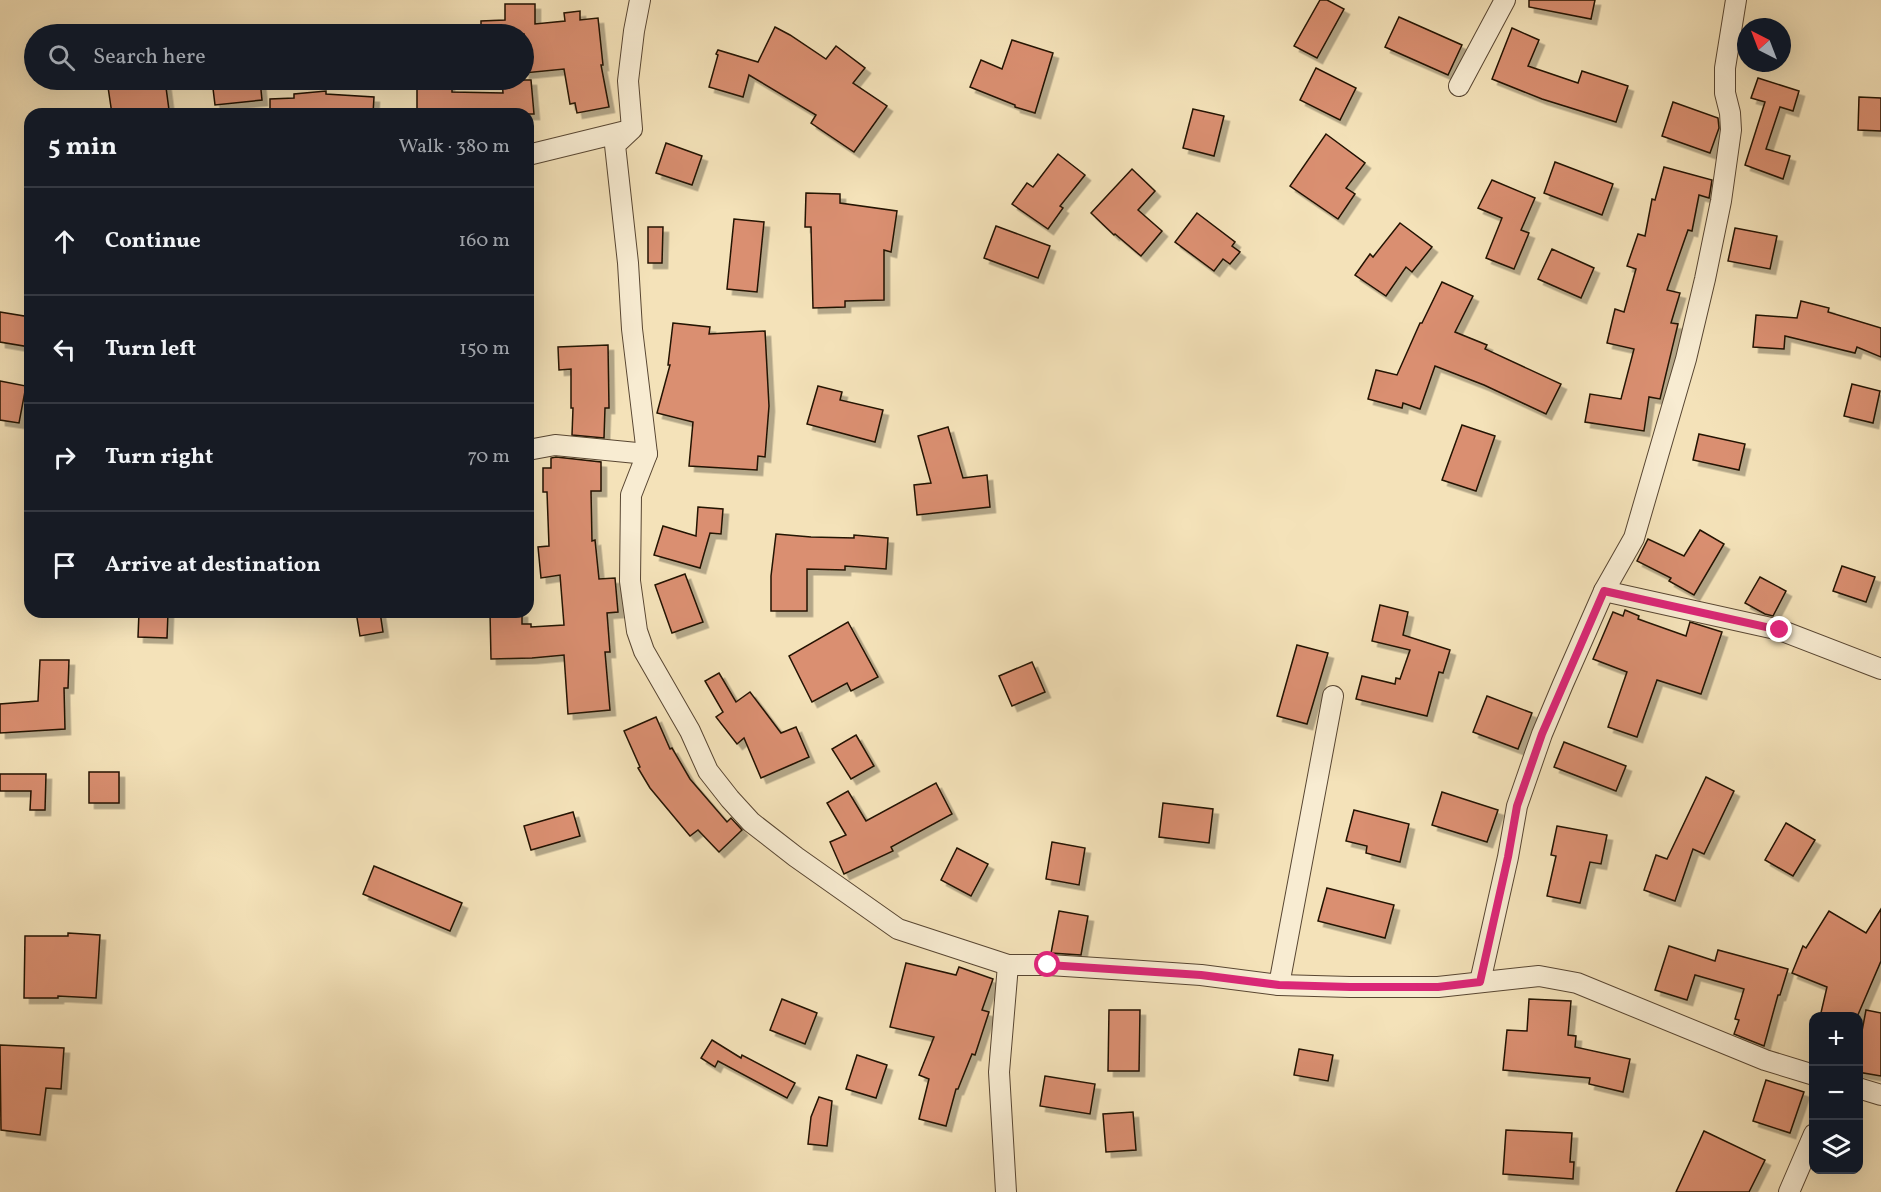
<!DOCTYPE html>
<html lang="en">
<head>
<meta charset="utf-8">
<style>
  body { margin:0; font-family:Vollkorn,serif; background:#20242c; color:#f1f3f6 }
  .controls { position:absolute; right:18px; bottom:18px; display:grid; overflow:hidden; border-radius:12px; box-shadow:0 6px 24px #0002 }
  .controls button { width:54px; height:54px; display:grid; place-items:center; padding:0; border:0; border-bottom:2px solid #363941; background:#171b24; color:#f1f3f6; font:30px sans-serif }
  .compass { position:absolute; left:1737px; top:18px; width:54px; height:54px; border-radius:50%; background:#171b24; box-shadow:0 6px 24px #0002; rotate:318deg }
  .stop { position:absolute; width:18px; height:18px; margin:-14px; border:4px solid #db2777; border-radius:50%; background:#fff }
  .stop.end { background:#db2777; border-color:#fff; box-shadow:0 2px 6px #0008 }
  .list { margin:0; padding:0; list-style:none }
  h2 { display:flex; justify-content:space-between; align-items:center; height:78px; margin:0; padding:0 24px; font-size:26px }
  h2 small { font-size:20px; font-weight:400; color:#9ea1a6 }
  .list li { display:grid; grid-template-columns:39px 1fr auto; gap:18px; align-items:center; box-sizing:border-box; height:108px; padding:0 24px; border-top:2px solid #363941 }
  .list b { display:block; font-size:22px; white-space:nowrap }
  .list em { font-size:20px; font-style:normal; color:#9ea1a6 }
  .icon { flex:none; width:33px; height:33px; fill:none; stroke:currentColor; stroke-width:2; stroke-linecap:round; stroke-linejoin:round }
  .map { position:relative; flex:none; width:1881px; height:1192px; overflow:hidden }
  .search { position:absolute; background:#171b24; box-shadow:0 6px 24px #0002; left:24px; top:24px; width:510px; height:66px; display:flex; align-items:center; gap:15px; box-sizing:border-box; padding:0 21px; border-radius:33px; color:#9ea1a6; font-size:22px }
  .panel { position:absolute; background:#171b24; box-shadow:0 6px 24px #0002; left:24px; top:108px; width:510px; height:510px; border-radius:18px }
  .map>svg:first-child { display:block }
  .building { fill:#da8f71; stroke:#241205; stroke-width:1.5; filter:url(#shadow) }
  .lines { fill:none; stroke-linecap:round; stroke-linejoin:round }
  .minor-casing { stroke:#584632; stroke-width:22 }
  .minor { stroke:#f8ecd2; stroke-width:20 }
  .route { stroke:#db2777; stroke-width:8 }
</style>
</head>
<body>
<div class="map">
<svg width="1881" height="1192" viewBox="0 0 1881 1192">
  <defs>
    <filter id="shadow"><feDropShadow dx="5.5" dy="5.5" stdDeviation="0" flood-color="#0004"/></filter>
  </defs>
  <rect width="100%" height="100%" fill="#f4e2b9"/>
  <filter id="stains"><feTurbulence type="fractalNoise" baseFrequency=".00333" numOctaves="4"/><feColorMatrix values="0 0 0 0 .2 0 0 0 0 .09 0 0 0 0 .02 0 0 0 .5 -.17"/></filter>
  <radialGradient id="worn" r=".72"><stop offset=".6" stop-color="#630" stop-opacity="0"/><stop offset="1" stop-color="#630" stop-opacity=".3"/></radialGradient>
  <!-- building -->
  <g class="building">
    <polygon points="1320,0 1327,0 1344,9 1317,58 1294,46"/>
    <polygon points="1529,0 1595,0 1591,19 1529,7"/>
    <polygon points="505,4 535,4 535,24 565,21 564,13 580,11 580,20 598,18 603,65 601,65 609,107 577,113 575,103 570,104 564,69 524,73 524,34 481,34 481,21 505,20"/>
    <polygon points="1399,17 1462,45 1448,75 1385,47"/>
    <polygon points="775,27 790,35 826,59 836,46 865,68 853,83 887,106 854,152 811,123 816,115 749,75 743,97 709,87 718,55 716,54 718,50 758,62"/>
    <polygon points="1512,28 1539,40 1528,66 1578,83 1582,71 1628,86 1616,122 1542,99 1492,79"/>
    <polygon points="1012,40 1053,53 1035,113 1015,107 1015,105 970,87 981,60 1002,69"/>
    <polygon points="1316,68 1356,88 1340,120 1300,100"/>
    <polygon points="1758,78 1799,91 1793,111 1780,107 1766,149 1790,156 1783,179 1745,165 1765,102 1751,98"/>
    <polygon points="156,80 165,80 169,110 145,114 112,114 108,87"/>
    <polygon points="212,80 260,80 262,100 215,105"/>
    <polygon points="430,80 449,80 449,87 452,87 452,92 503,93 502,80 531,80 534,114 417,114 417,87 430,87"/>
    <polygon points="326,91 326,94 374,97 373,114 270,114 270,99 294,98 294,94"/>
    <polygon points="1859,97 1881,98 1881,131 1858,130"/>
    <polygon points="1673,102 1718,118 1719,128 1710,153 1662,136"/>
    <polygon points="1193,109 1224,116 1214,156 1183,148"/>
    <polygon points="1326,134 1365,163 1346,188 1355,194 1338,219 1290,186"/>
    <polygon points="666,143 702,156 692,185 656,173"/>
    <polygon points="1058,154 1085,175 1060,206 1063,208 1048,229 1012,204 1027,183 1033,187"/>
    <polygon points="1555,162 1613,184 1602,215 1544,193"/>
    <polygon points="1664,167 1712,180 1709,198 1699,195 1692,231 1688,230 1667,290 1680,293 1671,323 1678,324 1660,399 1649,397 1644,431 1585,422 1590,394 1621,399 1634,349 1607,343 1615,309 1624,312 1636,269 1627,266 1638,234 1645,236 1652,199 1655,200"/>
    <polygon points="1132,169 1155,191 1138,210 1162,231 1141,256 1115,234 1114,235 1091,213"/>
    <polygon points="1492,180 1535,198 1521,230 1529,233 1514,269 1486,258 1502,218 1478,208"/>
    <polygon points="806,193 840,194 840,203 897,211 891,252 884,250 884,300 845,301 845,307 813,308 811,227 805,227"/>
    <polygon points="1197,213 1235,242 1232,246 1240,252 1230,264 1223,259 1214,271 1175,242"/>
    <polygon points="734,219 764,222 757,292 727,289"/>
    <polygon points="1400,223 1432,247 1412,272 1406,267 1386,296 1355,275 1370,254 1373,257"/>
    <polygon points="996,226 1050,246 1038,278 984,258"/>
    <polygon points="648,227 663,227 662,263 648,263"/>
    <polygon points="1735,228 1777,236 1770,269 1728,261"/>
    <polygon points="1552,249 1594,268 1581,298 1538,279"/>
    <polygon points="1442,282 1473,296 1455,332 1487,345 1485,349 1561,384 1546,414 1484,385 1435,366 1420,409 1403,403 1402,408 1368,399 1376,370 1397,375 1420,323 1422,323"/>
    <polygon points="1801,301 1829,308 1828,312 1881,328 1881,357 1857,347 1855,353 1785,336 1784,349 1753,347 1756,315 1797,318"/>
    <polygon points="0,312 30,317 30,347 0,342"/>
    <polygon points="673,323 710,327 709,334 765,331 769,406 765,457 758,456 757,470 689,466 693,422 657,413 670,365 668,365"/>
    <polygon points="608,345 609,408 605,408 604,438 572,435 573,408 571,408 571,369 559,370 558,347"/>
    <polygon points="0,381 26,386 19,423 0,420"/>
    <polygon points="1852,384 1880,391 1873,423 1844,416"/>
    <polygon points="818,386 842,392 840,400 883,410 875,442 807,424"/>
    <polygon points="1462,425 1495,436 1476,491 1442,480"/>
    <polygon points="948,427 963,478 987,475 990,507 917,515 914,485 931,483 918,436"/>
    <polygon points="1699,434 1745,444 1739,470 1693,460"/>
    <polygon points="556,457 601,462 601,491 591,491 592,541 595,540 599,579 615,578 618,612 607,613 610,652 605,652 610,710 568,714 564,655 532,658 491,659 490,612 522,612 522,624 531,624 531,627 564,625 560,575 541,578 538,547 549,546 547,492 543,492 543,468 551,468 551,458"/>
    <polygon points="698,507 723,509 721,534 710,533 700,568 654,555 663,526 696,536"/>
    <polygon points="1700,530 1724,544 1694,595 1669,581 1671,578 1637,561 1648,539 1684,556"/>
    <polygon points="776,534 811,537 854,538 854,535 888,538 886,569 845,566 845,570 807,569 807,611 771,611 771,576"/>
    <polygon points="1842,566 1875,577 1866,602 1833,591"/>
    <polygon points="685,574 703,622 672,633 655,585"/>
    <polygon points="1760,577 1786,591 1773,616 1765,614 1745,603"/>
    <polygon points="1380,605 1408,612 1403,635 1450,650 1443,673 1439,672 1427,716 1356,699 1362,676 1395,684 1396,678 1400,679 1410,650 1372,641"/>
    <polygon points="1625,610 1639,616 1638,619 1686,636 1690,622 1722,632 1701,694 1657,680 1637,737 1608,727 1627,672 1593,659 1613,612 1623,616"/>
    <polygon points="139,612 168,612 167,638 138,637"/>
    <polygon points="356,612 380,612 383,632 360,636"/>
    <polygon points="848,622 878,677 851,691 847,683 812,702 789,656"/>
    <polygon points="1297,645 1328,653 1307,724 1277,716"/>
    <polygon points="40,660 69,660 68,688 64,688 65,729 0,733 0,704 38,701"/>
    <polygon points="1032,662 1045,692 1012,706 999,676"/>
    <polygon points="719,673 736,702 750,692 781,733 796,727 809,757 761,778 744,738 737,744 716,717 723,712 705,681"/>
    <polygon points="1487,696 1532,713 1518,749 1473,732"/>
    <polygon points="656,717 670,749 672,748 690,779 727,822 731,818 742,830 719,852 698,830 690,836 650,788 638,768 640,767 624,731"/>
    <polygon points="856,735 874,766 851,779 832,749"/>
    <polygon points="1564,742 1626,766 1616,791 1554,767"/>
    <rect x="89" y="772" width="30" height="31"/>
    <polygon points="0,774 46,774 45,810 30,810 31,791 0,791"/>
    <polygon points="1706,777 1734,791 1704,854 1693,849 1675,901 1644,890 1656,855 1667,859"/>
    <polygon points="936,783 952,814 891,847 893,851 844,874 830,842 846,835 827,803 848,791 866,821"/>
    <polygon points="1442,792 1498,810 1487,842 1432,825"/>
    <polygon points="1163,803 1213,809 1209,843 1159,837"/>
    <polygon points="1354,810 1409,824 1400,862 1366,853 1367,846 1346,841"/>
    <polygon points="573,812 580,836 531,850 524,826"/>
    <polygon points="1786,823 1815,840 1793,876 1765,860"/>
    <polygon points="1557,826 1607,835 1601,864 1590,862 1580,903 1547,896 1556,856 1551,855"/>
    <polygon points="1052,842 1085,848 1079,885 1046,879"/>
    <polygon points="957,848 988,864 971,896 941,880"/>
    <polygon points="374,866 462,903 450,931 363,894"/>
    <polygon points="1327,888 1394,905 1385,938 1318,921"/>
    <polygon points="1881,909 1881,961 1857,1017 1820,1017 1827,987 1792,973 1803,946 1806,948 1829,911 1866,933"/>
    <polygon points="1059,911 1088,916 1081,955 1051,953"/>
    <polygon points="68,933 100,935 96,998 58,996 58,998 24,998 25,936 68,936"/>
    <polygon points="1669,946 1715,961 1718,950 1788,969 1780,995 1778,995 1764,1046 1734,1034 1739,1020 1735,1019 1744,989 1695,975 1687,1000 1655,990"/>
    <polygon points="906,963 956,975 959,967 993,979 982,1010 989,1012 975,1055 972,1054 958,1089 956,1089 946,1126 919,1119 929,1079 919,1075 934,1037 890,1027"/>
    <polygon points="782,999 817,1013 805,1044 770,1030"/>
    <polygon points="1529,999 1571,1001 1568,1035 1576,1036 1575,1047 1630,1059 1623,1092 1589,1084 1590,1078 1503,1070 1507,1030 1527,1031"/>
    <polygon points="1109,1010 1140,1010 1139,1071 1108,1071"/>
    <polygon points="1866,1010 1881,1013 1881,1076 1858,1072 1858,1052"/>
    <polygon points="712,1040 741,1058 742,1055 795,1083 787,1098 718,1061 715,1067 701,1058"/>
    <polygon points="0,1045 64,1048 61,1089 46,1088 40,1135 1,1130"/>
    <polygon points="1299,1049 1333,1055 1328,1081 1294,1075"/>
    <polygon points="857,1055 887,1065 876,1098 846,1089"/>
    <polygon points="1045,1076 1095,1084 1090,1114 1040,1106"/>
    <polygon points="1766,1080 1804,1092 1790,1133 1753,1121"/>
    <polygon points="819,1097 832,1101 827,1146 808,1144 811,1117"/>
    <polygon points="1133,1112 1136,1150 1106,1152 1103,1114"/>
    <polygon points="1506,1130 1572,1133 1570,1162 1574,1162 1573,1179 1503,1174"/>
    <polygon points="1704,1131 1765,1160 1749,1192 1676,1192"/>
  </g>
  <g class="lines">
    <defs>
      <g id="minor">
        <polyline points="640,0 634,31 628,81 632,129 615,145 628,263 632,329 647,454 631,495 630,581 637,631 644,651 690,731 708,771 730,799 751,822 796,857 898,929 1008,965 1049,965 1128,970 1201,975 1279,985 1350,987 1438,987 1539,976 1577,983 1765,1060 1814,1075"/>
        <polyline points="1459,86 1505,0"/>
        <polyline points="528,155 630,130"/>
        <polyline points="528,450 555,445 647,454"/>
        <polyline points="1604,591 1780,630 1881,669"/>
        <polyline points="1480,982 1508,857 1517,806 1542,734 1563,684 1604,591 1634,538 1686,359 1705,279 1721,201 1731,130 1730,113 1725,93 1725,68 1736,0"/>
        <polyline points="1279,985 1333,696"/>
        <polyline points="1858,1088 1881,1095"/>
        <polyline points="1006,1192 999,1072 1008,965"/>
        <polyline points="1789,1192 1814,1134"/>
      </g>
    </defs>
    <!-- minor casing -->
    <use href="#minor" class="minor-casing"/>
    <!-- minor -->
    <use href="#minor" class="minor"/>
  </g>
  <g class="lines">
    <!-- route -->
    <polyline class="route" points="1048,965 1201,975 1279,985 1350,987 1438,987 1480,982 1508,857 1517,806 1542,734 1604,591 1780,630"/>
  </g>
  <rect width="100%" height="100%" filter="url(#stains)"/>
  <rect width="100%" height="100%" fill="url(#worn)"/>
</svg>
<div class="controls">
<button>+</button>
<button>−</button>
<button><svg class="icon" aria-label="layers" viewBox="0 0 24 24"><path d="M12 4l9 5-9 5-9-5zM3 14l9 5 9-5"/></svg></button>
</div>
<svg class="compass" viewBox="-18 -18 36 36"><path d="M0-13l5 13h-10z" fill="#e53935"/><path d="M0 13l5-13h-10z" fill="#9ea1a6"/></svg>
<div class="stop" style="left:1048px;top:965px"></div>
<div class="stop end" style="left:1780px;top:630px"></div>
<div class="search"><svg class="icon" aria-label="search" viewBox="0 0 24 24"><circle cx="10" cy="10" r="6"/><path d="M15 15l6 6"/></svg>Search here</div>
<section class="panel">
<h2>5 min<small>Walk · 380 m</small></h2>
<ul class="list">
<li><svg class="icon" aria-label="ahead" viewBox="0 0 24 24"><path d="M12 20V5M6 11l6-6 6 6"/></svg><div><b>Continue</b></div><em>160 m</em></li>
<li><svg class="icon" aria-label="left" viewBox="0 0 24 24"><path d="M17 20v-9H6M10 6l-5 5 5 5"/></svg><div><b>Turn left</b></div><em>150 m</em></li>
<li><svg class="icon" aria-label="right" viewBox="0 0 24 24"><path d="M7 20v-9h11M14 6l5 5-5 5"/></svg><div><b>Turn right</b></div><em>70 m</em></li>
<li><svg class="icon" aria-label="arrive" viewBox="0 0 24 24"><path d="M6 21V4h12l-3 4 3 4H6"/></svg><div><b>Arrive at destination</b></div></li>
</ul>
</section>
</div>
</body>
</html>
